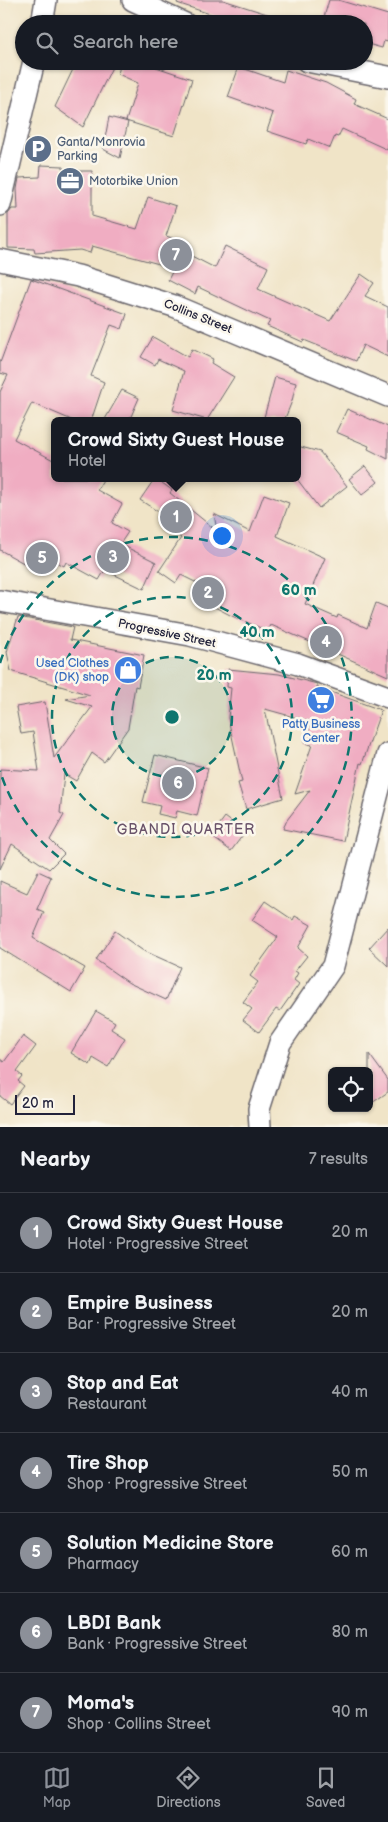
<!DOCTYPE html>
<html lang="en">
<head>
<meta charset="utf-8">
<style>
  body { margin:0; font-family:"Balsamiq Sans",sans-serif; background:#20242c; color:#f1f3f6 }
  .controls { position:absolute; right:15px; bottom:15px; display:grid; overflow:hidden; border-radius:8px; box-shadow:0 1px 4px #0004 }
  .controls button { width:45px; height:45px; display:grid; place-items:center; padding:0; border:0; border-bottom:1px solid #363941; background:#171b24; color:#f1f3f6; font:25px sans-serif }
  .scale { position:absolute; left:15px; bottom:12px; width:60px; box-sizing:border-box; padding-left:5px; border:2px solid #22223b; border-top:0; font-size:14px; line-height:18px; white-space:nowrap; color:#22223b; -webkit-text-stroke:4px #fbf7ec; paint-order:stroke }
  .you { position:absolute; left:221px; top:535px; width:18px; height:18px; margin:-12px; border:4px solid #fff; border-radius:50%; background:#1a73e8; box-shadow:0 0 0 8px #1a73e833 }
  .badge { display:grid; place-items:center; width:32px; height:32px; border-radius:50%; background:#8c9099; color:#fff; font-size:16px; font-weight:700 }
  .pin { position:absolute; translate:-50% -50%; border:2px solid #fff; box-shadow:0 1px 5px #0006 }
  .popup { position:absolute; left:51px; top:417px; width:250px; height:65px; box-sizing:border-box; display:grid; place-content:center; border-radius:8px; background:#171b24; filter:drop-shadow(0 1px 4px #0005); font-size:16px; white-space:nowrap; color:#9ea1a6 }
  .popup b { font-size:19px; color:#f1f3f6 }
  .popup::after { content:''; position:absolute; left:50%; top:100%; margin-left:-10px; border:10px solid transparent; border-top-color:#171b24 }
  .list { margin:0; padding:0; list-style:none }
  h2 { display:flex; justify-content:space-between; align-items:center; height:65px; margin:0; padding:0 20px; font-size:21px }
  h2 small { font-size:16px; font-weight:400; color:#9ea1a6 }
  .list li { display:grid; grid-template-columns:32px 1fr auto; gap:15px; align-items:center; box-sizing:border-box; height:80px; padding:0 20px; border-top:1px solid #363941 }
  .list b { display:block; font-size:19px; white-space:nowrap }
  .list p { margin:0; font-size:16px; white-space:nowrap; color:#9ea1a6 }
  .list em { font-size:16px; font-style:normal; color:#9ea1a6 }
  .icon { flex:none; width:28px; height:28px; fill:none; stroke:currentColor; stroke-width:2; stroke-linecap:round; stroke-linejoin:round }
  .map { position:relative; flex:none; width:388px; height:1127px; overflow:hidden }
  .search { position:absolute; background:#171b24; box-shadow:0 1px 4px #0004; left:15px; right:15px; top:15px; height:55px; display:flex; align-items:center; gap:12px; box-sizing:border-box; padding:0 18px; border-radius:28px; color:#9ea1a6; font-size:19px }
  .sheet { height:625px; background:#171b24 }
  nav { display:flex; justify-content:space-around; align-items:center; box-sizing:border-box; height:70px; border-top:1px solid #363941; background:#171b24; font-size:14px; color:#9ea1a6 }
  nav a { display:grid; justify-items:center; gap:2px }
  nav .on { color:#8c9099 }
  .map>svg:first-child { display:block }
  .building { fill:#f0adc2 }
  .lines { fill:none; stroke-linecap:round; stroke-linejoin:round }
  .minor-casing { stroke:#6a666c; stroke-width:24 }
  .minor { stroke:#fff; stroke-width:21 }
  .ring { fill:none; stroke:#0f766e; stroke-width:2.5; stroke-dasharray:9 6 }
  .labels { text-anchor:middle; stroke-width:5; stroke-linejoin:round; paint-order:stroke }
  .service-label { font-size:12px; fill:#4e5e75; stroke:#fbf7ec; text-anchor:start }
  .street-label { font-size:12px; fill:#22223b; stroke:#fbf7ec }
  .shop-label { font-size:12px; fill:#366cbe; stroke:#fbf7ec; text-anchor:end }
  .neighbourhood-label { font-size:14px; letter-spacing:1px; fill:#6a536a; stroke:#fbf7ec }
  .centre { fill:#0f766e; stroke:#fbf7ec; stroke-width:2.5 }
  .ring-label { font-size:15px; text-anchor:middle; font-weight:bold; fill:#0f766e; stroke:#fbf7ec; stroke-width:5; stroke-linejoin:round; paint-order:stroke }
</style>
</head>
<body>
<div class="map">
<svg width="388" height="1127" viewBox="0 0 388 1127">
  <rect width="100%" height="100%" fill="#fbf7ec"/>
  <filter id="ink" filterUnits="userSpaceOnUse"><feTurbulence type="fractalNoise" baseFrequency=".02" numOctaves="2"/><feDisplacementMap in="SourceGraphic" scale="10" xChannelSelector="R" yChannelSelector="G"/><feConvolveMatrix kernelMatrix="1 2 1 2 8 2 1 2 1" color-interpolation-filters="sRGB"/></filter>
  <filter id="wash" filterUnits="userSpaceOnUse"><feTurbulence type="fractalNoise" baseFrequency=".0096" numOctaves="4" result="noise"/><feDisplacementMap in="SourceGraphic" scale="20" xChannelSelector="R" yChannelSelector="G"/><feGaussianBlur stdDeviation="1.12" result="paint"/><feColorMatrix in="noise" values="0 0 0 0 0 0 0 0 0 0 0 0 0 0 0 0 0 1.4 0 .05"/><feComposite in="paint" operator="in"/></filter>
  <g filter="url(#wash)">
    <rect width="100%" height="100%" fill="#f0e4c7"/>
    <g id="blocks">
      <!-- building -->
      <g class="building">
        <polygon points="178,0 223,0 286,20 285,24 240,24 177,3"/>
        <polygon points="329,0 338,0 388,15 388,42 384,41 382,48 364,43 364,24 322,24"/>
        <polygon points="77,61 115,61 83,127 55,107"/>
        <polygon points="121,61 158,61 156,67 192,79 174,136 126,121 138,83 118,74"/>
        <polygon points="239,67 283,82 286,70 326,83 356,99 354,104 388,119 388,150 342,129 338,137 335,136 330,148 308,139 306,144 267,131 273,113 228,97"/>
        <polygon points="109,117 128,122 120,158 103,149"/>
        <polygon points="41,165 63,166 63,171 92,171 92,216 137,229 148,197 176,206 166,236 178,240 176,248 215,268 225,246 268,267 258,289 330,321 361,274 374,283 365,296 388,307 388,357 363,345 356,361 304,340 303,342 267,326 270,321 198,287 195,294 168,280 174,268 92,246 90,253 80,250 35,253 34,249 8,248 8,214 12,209 18,209 17,189 19,178 40,177"/>
        <polygon points="31,279 127,314 122,329 111,325 91,376 104,382 91,421 74,421 32,403 14,439 55,461 55,478 104,478 97,490 122,504 112,523 128,532 120,544 156,562 144,589 105,570 99,580 66,562 64,566 37,551 29,566 0,550 0,392 8,375 0,373 0,363"/>
        <polygon points="153,337 188,357 192,349 213,359 211,363 234,377 207,420 173,410 184,371 158,359 155,365 141,357"/>
        <polygon points="275,377 296,383 292,401 284,421 263,421"/>
        <polygon points="122,390 139,398 129,421 104,421"/>
        <polygon points="347,409 388,427 388,459 368,449 369,446 336,432"/>
        <polygon points="297,446 320,452 347,486 319,508 297,479"/>
        <polygon points="365,466 378,482 362,495 349,479"/>
        <polygon points="155,478 172,490 170,493 217,531 214,514 250,532 264,494 289,503 277,536 325,558 305,604 337,618 338,615 367,628 376,603 388,608 388,676 271,625 268,631 232,616 205,602 211,590 181,575 176,583 159,571 181,538 157,518 160,513 140,500"/>
        <polygon points="18,617 73,627 70,640 144,655 138,687 135,686 128,728 104,762 92,753 76,781 64,774 60,813 64,815 50,840 64,854 49,869 12,844 0,869 0,769 39,771 33,732 21,734 16,707 45,702 54,758 92,707 66,699 90,695 11,671 7,652"/>
        <polygon points="228,669 279,674 317,684 317,687 381,710 362,764 360,763 343,841 283,829 287,820 310,790 295,794 312,745 304,743 312,722 265,709 283,798 246,809 238,783 242,782 228,718 231,688 227,687"/>
        <polygon points="155,755 208,768 197,816 177,811 175,818 158,814 160,806 143,802"/>
        <polygon points="225,817 245,832 231,851 211,836"/>
        <polygon points="38,871 51,877 37,909 44,912 33,938 85,968 71,992 0,948 0,881 27,893"/>
        <polygon points="265,901 293,920 295,916 311,925 298,948 307,956 295,971 298,973 294,980 299,984 280,1011 276,1009 259,1032 243,1020 252,1009 243,1002 258,982 250,976 278,937 252,920"/>
        <polygon points="388,927 388,966 369,948"/>
        <polygon points="115,931 142,950 180,967 166,1000 129,983 96,960"/>
        <polygon points="96,1011 115,1022 111,1029 125,1038 108,1067 93,1058 90,1065 71,1053"/>
        <polygon points="23,1036 36,1046 17,1072 22,1076 18,1081 24,1086 10,1104 0,1096 0,1059 4,1062"/>
        <polygon points="369,1054 388,1080 388,1092 369,1105"/>
      </g>
    </g>
  </g>
  <g filter="url(#ink)">
    <use href="#blocks" fill-opacity="0" stroke="#6a666c" stroke-width="1"/>
    <g class="lines">
      <defs>
        <g id="minor">
          <polyline points="133,0 185,24"/>
          <polyline points="42,24 46,0"/>
          <polyline points="307,61 388,77"/>
          <polyline points="0,205 34,61"/>
          <polyline points="0,260 78,276 174,306 388,396"/>
          <polyline points="0,601 190,635 298,664 388,697"/>
          <polyline points="260,1127 259,1109 280,1043 333,966 388,754"/>
        </g>
      </defs>
      <!-- minor casing -->
      <use href="#minor" class="minor-casing"/>
      <!-- minor -->
      <use href="#minor" class="minor"/>
    </g>
  </g>
  <!-- distance rings -->
  <circle cx="172" cy="717" r="60" fill="#0f766e" fill-opacity=".12"/>
  <g class="ring">
    <circle cx="172" cy="717" r="60"/>
    <circle cx="172" cy="717" r="120"/>
    <path d="M0 663A180 180 0 1 1 0 771"/>
  </g>
  <!-- icons -->
  <defs>
    <symbol id="parking-disc" viewBox="-11 -11 22 22"><circle r="9.5" fill="#5c6f8a" stroke="#fbf7ec"/><path d="M-3.5-5.5H1a3.5 3.5 0 0 1 0 7H-1V5.5H-3.5ZM-1-3.4V-.6H.8a1.4 1.4 0 0 0 0-2.8Z" fill="#fff"/></symbol>
    <symbol id="office-disc" viewBox="-11 -11 22 22"><circle r="9.5" fill="#5c6f8a" stroke="#fbf7ec"/><path d="M-6-3h4V-5.5h4V-3h4V5H-6ZM-1-4.5V-3h2v-1.5ZM-6 0V1H6V0Z" fill="#fff"/></symbol>
    <symbol id="shop-disc" viewBox="-11 -11 22 22"><circle r="9.5" fill="#3f7fe0" stroke="#fbf7ec"/><path d="M-5-2.5h2.3a2.7 3.5 0 0 1 5.4 0H5L5.5 6h-11ZM-1.5-2.5h3a1.5 2.3 0 0 0-3 0Z" fill="#fff"/></symbol>
    <symbol id="supermarket-disc" viewBox="-11 -11 22 22"><circle r="9.5" fill="#3f7fe0" stroke="#fbf7ec"/><path d="M-6-5.5h2.5l.6 2H6L4.5 2H-2.5L-4.4-4H-6ZM-1.5 3.2a1.3 1.3 0 1 0 .1 0ZM3 3.2a1.3 1.3 0 1 0 .1 0Z" fill="#fff"/></symbol>
  </defs>
  <g fill-rule="evenodd">
    <use href="#parking-disc" x="22" y="133" width="32" height="32"/>
    <use href="#office-disc" x="54" y="165" width="32" height="32"/>
    <use href="#shop-disc" x="112" y="654" width="32" height="32"/>
    <use href="#supermarket-disc" x="305" y="684" width="32" height="32"/>
  </g>
  <g class="labels">
    <!-- service labels -->
    <g class="service-label">
      <text x="57" y="146">Ganta/Monrovia<tspan x="57" dy="14">Parking</tspan></text>
      <text x="89" y="185">Motorbike Union</text>
    </g>
    <!-- street labels -->
    <g class="street-label">
      <text transform="translate(198 316) rotate(22)" y="4">Collins Street</text>
      <text transform="translate(167 633) rotate(12)" y="4">Progressive Street</text>
    </g>
    <!-- shop labels -->
    <g class="shop-label">
      <text x="109" y="667">Used Clothes<tspan x="109" dy="14">(DK) shop</tspan></text>
      <text x="321" y="728" text-anchor="middle">Patty Business<tspan x="321" dy="14">Center</tspan></text>
    </g>
    <!-- neighbourhood labels -->
    <g class="neighbourhood-label">
      <text x="186" y="834">GBANDI QUARTER</text>
    </g>
  </g>
  <circle cx="172" cy="717" r="8" class="centre"/>
  <g class="ring-label">
    <text x="299" y="595">60 m</text>
    <text x="257" y="637">40 m</text>
    <text x="214" y="680">20 m</text>
  </g>
</svg>
<div class="controls">
<button><svg class="icon" aria-label="locate" viewBox="0 0 24 24"><circle cx="12" cy="12" r="6"/><path d="M12 2v4M12 18v4M2 12h4M18 12h4"/></svg></button>
</div>
<div class="scale">20 m</div>
<div class="you"></div>
<div class="pin badge" style="left:176px;top:517px">1</div>
<div class="popup"><b>Crowd Sixty Guest House</b>Hotel</div>
<div class="pin badge" style="left:208px;top:593px">2</div>
<div class="pin badge" style="left:113px;top:557px">3</div>
<div class="pin badge" style="left:326px;top:642px">4</div>
<div class="pin badge" style="left:42px;top:558px">5</div>
<div class="pin badge" style="left:178px;top:783px">6</div>
<div class="pin badge" style="left:176px;top:255px">7</div>
<div class="search"><svg class="icon" aria-label="search" viewBox="0 0 24 24"><circle cx="10" cy="10" r="6"/><path d="M15 15l6 6"/></svg>Search here</div>
</div>
<section class="sheet">
<h2>Nearby<small>7 results</small></h2>
<ul class="list">
<li><span class="badge">1</span><div><b>Crowd Sixty Guest House</b><p>Hotel · Progressive Street</p></div><em>20 m</em></li>
<li><span class="badge">2</span><div><b>Empire Business</b><p>Bar · Progressive Street</p></div><em>20 m</em></li>
<li><span class="badge">3</span><div><b>Stop and Eat</b><p>Restaurant</p></div><em>40 m</em></li>
<li><span class="badge">4</span><div><b>Tire Shop</b><p>Shop · Progressive Street</p></div><em>50 m</em></li>
<li><span class="badge">5</span><div><b>Solution Medicine Store</b><p>Pharmacy</p></div><em>60 m</em></li>
<li><span class="badge">6</span><div><b>LBDI Bank</b><p>Bank · Progressive Street</p></div><em>80 m</em></li>
<li><span class="badge">7</span><div><b>Moma's</b><p>Shop · Collins Street</p></div><em>90 m</em></li>
</ul>
</section>
<nav>
<a class="on"><svg class="icon" aria-label="map" viewBox="0 0 24 24"><path d="M3 6l6-2 6 2 6-2v14l-6 2-6-2-6 2zM9 4v14M15 6v14"/></svg>Map</a>
<a><svg class="icon" aria-label="directions" viewBox="0 0 24 24"><path d="M12 3l9 9-9 9-9-9zM9 14v-3h6M13 9l2 2-2 2"/></svg>Directions</a>
<a><svg class="icon" aria-label="saved" viewBox="0 0 24 24"><path d="M7 4h10v16l-5-4-5 4z"/></svg>Saved</a>
</nav>
</body>
</html>
